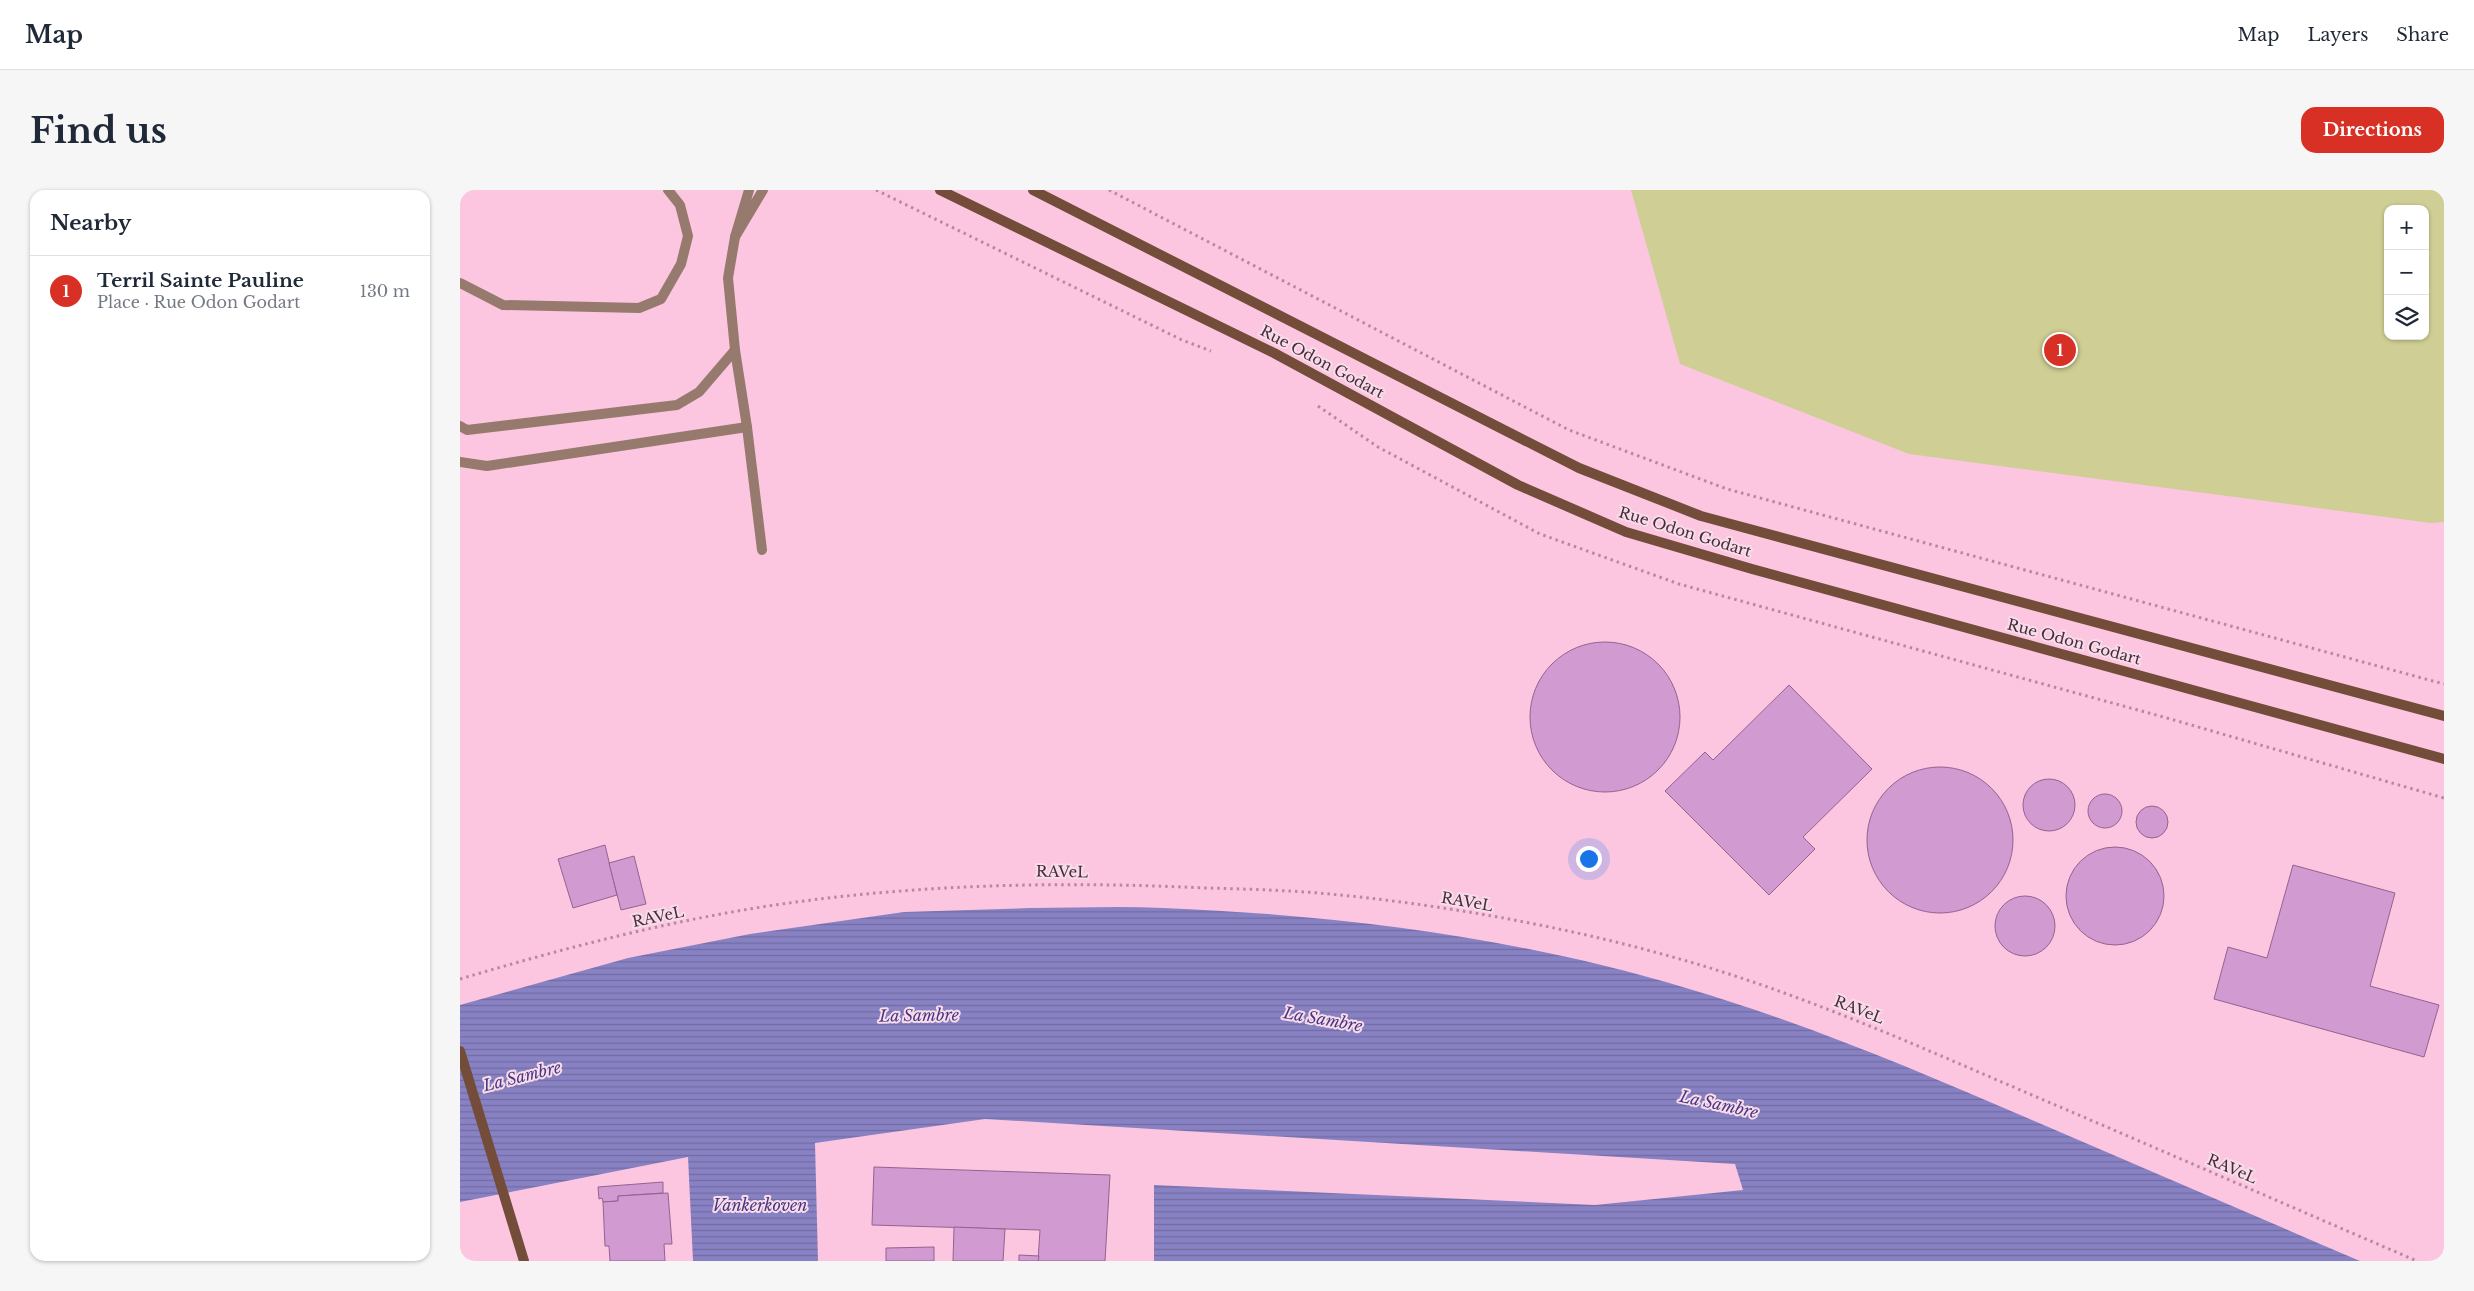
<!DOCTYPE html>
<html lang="en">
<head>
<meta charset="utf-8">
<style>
  body { margin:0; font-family:"Libre Baskerville",serif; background:#f6f6f7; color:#1f2937 }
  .controls { position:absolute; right:15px; top:15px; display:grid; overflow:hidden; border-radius:10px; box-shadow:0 1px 4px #0004 }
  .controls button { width:45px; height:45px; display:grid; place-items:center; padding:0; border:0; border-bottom:1px solid #e0e1e3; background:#fff; color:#1f2937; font:25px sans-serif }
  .you { position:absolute; left:1128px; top:668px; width:18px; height:18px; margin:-12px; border:4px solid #fff; border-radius:50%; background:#1a73e8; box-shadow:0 0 0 8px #1a73e833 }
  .badge { display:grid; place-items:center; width:32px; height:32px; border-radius:50%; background:#d93025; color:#fff; font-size:16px; font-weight:700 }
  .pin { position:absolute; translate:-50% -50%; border:2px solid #fff; box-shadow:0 1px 5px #0006 }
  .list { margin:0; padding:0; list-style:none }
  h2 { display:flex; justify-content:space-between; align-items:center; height:65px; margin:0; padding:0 20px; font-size:21px }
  h2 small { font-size:16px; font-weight:400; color:#747a83 }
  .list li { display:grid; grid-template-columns:32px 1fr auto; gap:15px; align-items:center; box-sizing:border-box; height:70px; padding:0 20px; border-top:1px solid #e0e1e3 }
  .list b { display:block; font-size:19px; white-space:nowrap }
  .list p { margin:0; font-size:16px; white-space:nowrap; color:#747a83 }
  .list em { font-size:16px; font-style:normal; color:#747a83 }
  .icon { flex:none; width:28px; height:28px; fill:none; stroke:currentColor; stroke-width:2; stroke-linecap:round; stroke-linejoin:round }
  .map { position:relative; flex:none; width:1984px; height:1071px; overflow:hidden; border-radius:15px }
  header { display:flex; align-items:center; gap:30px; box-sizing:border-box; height:70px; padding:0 25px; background:#fff; border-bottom:1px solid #e0e1e3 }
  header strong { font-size:24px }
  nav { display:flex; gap:28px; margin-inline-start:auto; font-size:18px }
  .intro { display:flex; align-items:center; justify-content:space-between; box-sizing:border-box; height:120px; padding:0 30px }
  h1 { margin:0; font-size:35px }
  .button { padding:12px 22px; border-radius:15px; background:#d93025; color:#fff; font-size:18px; font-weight:700 }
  main { display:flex; gap:30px; padding:0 30px }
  aside { flex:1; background:#fff; border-radius:15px; box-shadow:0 1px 4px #0004 }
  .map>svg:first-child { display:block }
  .green { fill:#cfce94; fill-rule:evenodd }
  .water { fill:url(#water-rules) }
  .building { fill:#d19ad0; stroke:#926391 }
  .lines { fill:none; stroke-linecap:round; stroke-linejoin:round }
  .path { stroke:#b58aa0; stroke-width:3; stroke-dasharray:2.5 4; stroke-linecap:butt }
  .lane { stroke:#957a6d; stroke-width:10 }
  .secondary { stroke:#734d3a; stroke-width:10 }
  .labels { text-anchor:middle; stroke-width:4; stroke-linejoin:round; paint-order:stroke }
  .street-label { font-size:15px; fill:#462c39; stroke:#f8dce9 }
  .water-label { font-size:16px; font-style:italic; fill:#443685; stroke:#f8dce9 }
</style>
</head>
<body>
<header>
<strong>Map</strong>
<nav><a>Map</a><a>Layers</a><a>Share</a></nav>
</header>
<div class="intro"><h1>Find us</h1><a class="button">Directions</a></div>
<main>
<aside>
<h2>Nearby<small></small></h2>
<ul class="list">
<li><span class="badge">1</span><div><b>Terril Sainte Pauline</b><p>Place · Rue Odon Godart</p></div><em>130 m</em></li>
</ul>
</aside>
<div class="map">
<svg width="1984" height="1071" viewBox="0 0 1984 1071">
  <defs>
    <pattern id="water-rules" width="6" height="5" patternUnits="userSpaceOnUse" patternTransform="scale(1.25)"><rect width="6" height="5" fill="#8882c4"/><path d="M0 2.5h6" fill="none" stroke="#716ba0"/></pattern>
  </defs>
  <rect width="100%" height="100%" fill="#fcc6e1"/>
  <!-- green -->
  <path class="green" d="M1171,0H1984V332L1971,333L1449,264L1220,174ZM1928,19H1965V146H1928Z"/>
  <!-- water -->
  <path class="water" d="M570,718C614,718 658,716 703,718C879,725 1056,747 1226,798C1345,833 1458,881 1572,930C1681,977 1791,1024 1900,1071H694V995L1135,1015L1283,1000L1275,974L525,929L355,953L358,1071H233L228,967L0,1012V815L168,768L290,744L444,722Z"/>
  <!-- building -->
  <g class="building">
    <circle cx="1145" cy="527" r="75"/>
    <polygon points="1329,495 1412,579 1343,647 1355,659 1309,705 1205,601 1245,562 1253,570"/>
    <circle cx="1480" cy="650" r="73"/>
    <circle cx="1589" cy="615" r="26"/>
    <circle cx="1645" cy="621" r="17"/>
    <circle cx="1692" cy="632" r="16"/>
    <polygon points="145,655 157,705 113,718 98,669"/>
    <circle cx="1655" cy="706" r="49"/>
    <polygon points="174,666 186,714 161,720 149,673"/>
    <polygon points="1833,675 1935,703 1910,796 1979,815 1964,867 1754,809 1768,757 1807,768"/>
    <circle cx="1565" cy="736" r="30"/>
    <polygon points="414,977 650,985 645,1071 578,1071 580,1040 412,1035"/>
    <polygon points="203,992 203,1003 158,1006 158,1011 143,1012 142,1008 139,1009 138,997"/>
    <polygon points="208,1003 212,1054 204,1054 205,1071 150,1071 149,1056 145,1056 143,1012 158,1011 158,1006"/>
    <polygon points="494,1037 545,1039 543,1071 493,1071"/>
    <polygon points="474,1057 474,1071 426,1071 426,1058"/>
    <polygon points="559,1065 579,1066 578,1071 559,1071"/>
  </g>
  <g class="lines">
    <!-- path -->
    <g class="path">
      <polyline points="416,0 722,150 751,161"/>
      <polyline points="649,0 1109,240 1267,299 1984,494"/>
      <polyline points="858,216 918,257 1080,344 1219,394 1707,528 1984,608"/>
      <path d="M0,789C101,759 204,732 308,716C454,694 600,691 746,698C784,699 821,700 859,703C982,714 1111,737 1230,772C1347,806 1460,857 1572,905C1701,960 1829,1016 1957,1071"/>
    </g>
    <!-- lane -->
    <g class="lane">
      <polyline points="289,0 275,47 303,0"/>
      <polyline points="275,47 268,88 275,160 287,237 302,360"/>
      <polyline points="0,93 43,115 179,118 201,109 221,74 228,46 220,15 208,0"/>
      <polyline points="0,236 7,240 217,215 239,202 275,160"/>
      <polyline points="0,272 27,276 287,237"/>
    </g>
    <!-- secondary -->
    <g class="secondary">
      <polyline points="480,0 814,163 1058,295 1166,342 1292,379 1984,569"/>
      <polyline points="573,0 1119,278 1241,326 1984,526"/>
      <polyline points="0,861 64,1071"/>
    </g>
  </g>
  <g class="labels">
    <!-- street labels -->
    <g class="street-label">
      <text transform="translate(862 172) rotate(28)" y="5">Rue Odon Godart</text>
      <text transform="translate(1225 342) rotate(17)" y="5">Rue Odon Godart</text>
      <text transform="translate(1614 452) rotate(15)" y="5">Rue Odon Godart</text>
      <text transform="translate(602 682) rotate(1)" y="5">RAVeL</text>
      <text transform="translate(1007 712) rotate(10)" y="5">RAVeL</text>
      <text transform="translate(198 727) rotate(-12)" y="5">RAVeL</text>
      <text transform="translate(1399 820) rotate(21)" y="5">RAVeL</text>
      <text transform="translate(1772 979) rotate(23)" y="5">RAVeL</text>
    </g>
    <!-- water labels -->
    <g class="water-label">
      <text transform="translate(459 825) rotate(-1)" y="6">La Sambre</text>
      <text transform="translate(863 829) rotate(10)" y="6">La Sambre</text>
      <text transform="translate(62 886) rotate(-14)" y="6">La Sambre</text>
      <text transform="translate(1259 914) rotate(12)" y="6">La Sambre</text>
      <text x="300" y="1021">Vankerkoven</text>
    </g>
  </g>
</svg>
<div class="controls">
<button>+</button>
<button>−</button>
<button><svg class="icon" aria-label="layers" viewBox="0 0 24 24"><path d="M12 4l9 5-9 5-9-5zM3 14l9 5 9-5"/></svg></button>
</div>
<div class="you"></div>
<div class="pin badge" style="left:1600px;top:160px">1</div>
</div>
</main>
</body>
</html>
